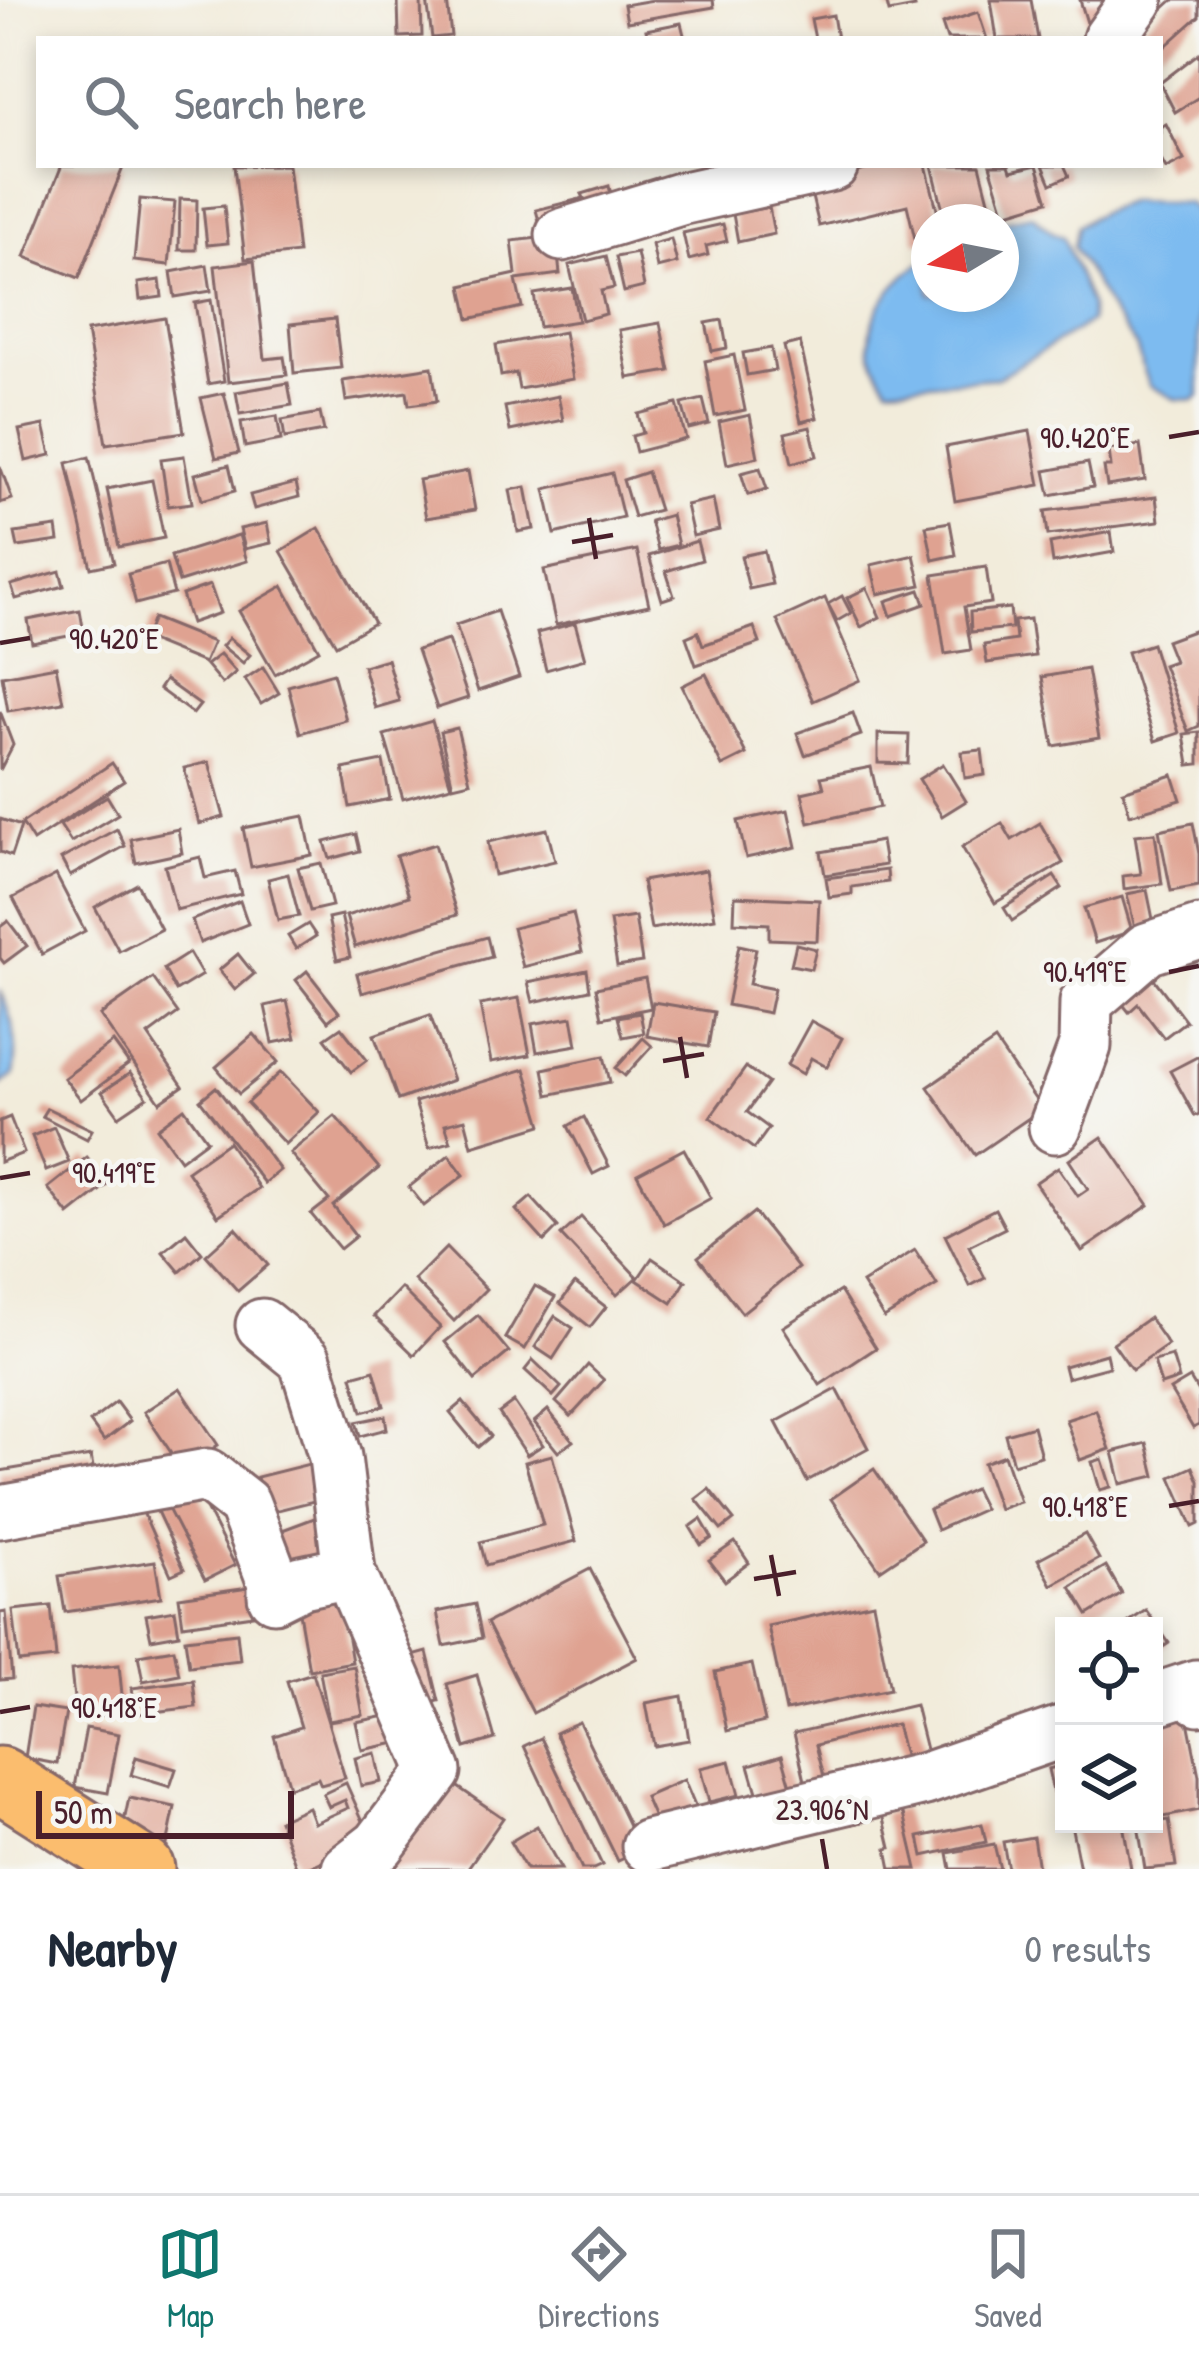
<!DOCTYPE html>
<html lang="en">
<head>
<meta charset="utf-8">
<style>
  body { margin:0; font-family:"Patrick Hand",sans-serif; background:#f2f2f3; color:#1f2937 }
  .controls { position:absolute; right:36px; bottom:36px; display:grid; overflow:hidden; border-radius:0px; box-shadow:0 6px 18px #0003 }
  .controls button { width:108px; height:108px; display:grid; place-items:center; padding:0; border:0; border-bottom:3px solid #e0e1e3; background:#fff; color:#1f2937; font:60px sans-serif }
  .compass { position:absolute; left:911px; top:204px; width:108px; height:108px; border-radius:50%; background:#fff; box-shadow:0 6px 18px #0003; rotate:260deg }
  .scale { position:absolute; left:36px; bottom:30px; width:258px; box-sizing:border-box; padding-left:12px; border:6px solid #4a1f2b; border-top:0; font-size:33px; line-height:42px; white-space:nowrap; color:#4a1f2b; -webkit-text-stroke:9px #f6f6f2; paint-order:stroke }
  .list { margin:0; padding:0; list-style:none }
  h2 { display:flex; justify-content:space-between; align-items:center; height:156px; margin:0; padding:0 48px; font-size:51px }
  h2 small { font-size:39px; font-weight:400; color:#747a83 }
  .icon { flex:none; width:66px; height:66px; fill:none; stroke:currentColor; stroke-width:2; stroke-linecap:round; stroke-linejoin:round }
  .map { position:relative; flex:none; width:1199px; height:1869px; overflow:hidden }
  .search { position:absolute; background:#fff; box-shadow:0 6px 18px #0003; left:36px; right:36px; top:36px; height:132px; display:flex; align-items:center; gap:30px; box-sizing:border-box; padding:0 42px; border-radius:0px; color:#747a83; font-size:45px }
  .sheet { height:324px; background:#fff }
  nav { display:flex; justify-content:space-around; align-items:center; box-sizing:border-box; height:168px; border-top:3px solid #e0e1e3; background:#fff; font-size:33px; color:#747a83 }
  nav a { display:grid; justify-items:center; gap:6px }
  nav .on { color:#0f766e }
  .map>svg:first-child { display:block }
  .water { fill:#7dbbf0; stroke:#646d8e; stroke-width:3 }
  .building { fill:#dfa291; fill-rule:evenodd }
  .lines { fill:none; stroke-linecap:round; stroke-linejoin:round }
  .minor-casing { stroke:#856769; stroke-width:57 }
  .major-casing { stroke:#856769; stroke-width:69 }
  .minor { stroke:#fff; stroke-width:51 }
  .major { stroke:#fbbd6e; stroke-width:63 }
  .ticks { fill:none; stroke:#4a1f2b; stroke-width:4.5 }
  .ticks-label { font-size:30px; text-anchor:middle; fill:#4a1f2b; stroke:#f6f6f2; stroke-width:9; stroke-linejoin:round; paint-order:stroke }
</style>
</head>
<body>
<div class="map">
<svg width="1199" height="1869" viewBox="0 0 1199 1869">
  <rect width="100%" height="100%" fill="#f6f6f2"/>
  <filter id="ink" filterUnits="userSpaceOnUse"><feTurbulence type="fractalNoise" baseFrequency=".00833" numOctaves="2"/><feDisplacementMap in="SourceGraphic" scale="24" xChannelSelector="R" yChannelSelector="G"/><feConvolveMatrix kernelMatrix="1 2 1 2 8 2 1 2 1" color-interpolation-filters="sRGB"/></filter>
  <filter id="wash" filterUnits="userSpaceOnUse"><feTurbulence type="fractalNoise" baseFrequency=".004" numOctaves="4" result="noise"/><feDisplacementMap in="SourceGraphic" scale="48" xChannelSelector="R" yChannelSelector="G"/><feGaussianBlur stdDeviation="2.7" result="paint"/><feColorMatrix in="noise" values="0 0 0 0 0 0 0 0 0 0 0 0 0 0 0 0 0 1.4 0 .05"/><feComposite in="paint" operator="in"/></filter>
  <g filter="url(#wash)">
    <rect width="100%" height="100%" fill="#f2ecdb"/>
    <!-- water -->
    <g class="water">
      <polygon points="1129,201 1188,203 1199,214 1199,396 1194,400 1175,399 1149,385 1136,346 1113,315 1073,247 1077,226 1101,212"/>
      <path d="M1032,215L1053,233L1063,237L1090,305V322L997,378L888,386C882,375 873,363 871,351C865,311 898,277 929,257V294H1001L1000,222Z"/>
      <path d="M0,990C12,1018 20,1044 14,1075L0,1085Z"/>
    </g>
    <g id="blocks">
      <!-- building -->
      <g class="building">
        <polygon points="398,0 421,0 422,36 399,37"/>
        <polygon points="427,0 447,0 451,36 432,38"/>
        <polygon points="653,0 713,0 714,7 627,22 624,5"/>
        <polygon points="886,0 913,0 915,7 889,12"/>
        <polygon points="991,0 1031,0 1038,39 997,39"/>
        <polygon points="1080,0 1110,0 1088,26"/>
        <polygon points="1173,0 1199,0 1199,16 1160,51 1160,39 1130,39"/>
        <polygon points="978,12 987,39 947,39 942,24"/>
        <polygon points="833,15 837,39 815,39 811,19"/>
        <polygon points="681,23 685,39 648,39 646,30"/>
        <polygon points="1199,53 1199,97 1175,112 1160,83"/>
        <polygon points="1166,124 1184,160 1166,169 1160,158 1160,127"/>
        <polygon points="62,165 124,165 79,278 25,257"/>
        <polygon points="288,165 298,253 245,259 234,166"/>
        <polygon points="884,165 926,165 940,222 929,222 929,240 916,243 907,205 819,226 809,184"/>
        <polygon points="932,165 980,165 994,220 946,222"/>
        <polygon points="990,165 1009,165 1011,171 1037,165 1048,201 1005,214"/>
        <polygon points="1043,165 1064,165 1069,176 1051,184"/>
        <polygon points="609,186 615,212 542,232 536,210 584,198 582,194"/>
        <polygon points="140,199 175,202 169,265 134,261"/>
        <polygon points="180,199 197,200 196,250 179,250"/>
        <polygon points="224,206 228,243 207,245 203,208"/>
        <polygon points="769,207 774,234 738,242 733,214"/>
        <polygon points="723,224 727,241 706,246 708,255 689,260 683,233"/>
        <polygon points="556,236 560,274 516,280 522,307 469,319 462,286 516,274 512,241"/>
        <polygon points="671,239 677,263 657,268 652,244"/>
        <polygon points="637,253 644,287 624,292 616,257"/>
        <polygon points="606,256 614,288 601,291 606,314 582,320 569,265"/>
        <polygon points="254,261 265,359 284,357 287,375 228,382 215,266"/>
        <polygon points="207,265 211,291 175,297 171,272"/>
        <polygon points="160,280 162,297 140,300 138,283"/>
        <polygon points="572,288 578,321 539,327 534,294"/>
        <polygon points="211,300 224,381 208,384 195,303"/>
        <polygon points="165,318 184,432 106,444 87,331"/>
        <polygon points="335,319 341,368 294,373 290,324"/>
        <polygon points="722,320 727,348 712,351 706,323"/>
        <polygon points="660,323 670,371 628,378 619,330"/>
        <polygon points="564,332 573,379 519,389 516,373 501,376 496,345"/>
        <polygon points="800,342 817,418 801,422 784,346"/>
        <polygon points="771,348 775,370 747,375 743,353"/>
        <polygon points="734,355 745,410 715,416 705,361"/>
        <polygon points="432,367 437,401 409,405 407,392 346,401 343,381"/>
        <polygon points="288,383 292,405 240,414 236,392"/>
        <polygon points="224,393 239,453 216,458 201,398"/>
        <polygon points="558,396 563,420 510,431 505,407"/>
        <polygon points="703,399 709,424 689,429 682,404"/>
        <polygon points="677,404 686,439 636,452 632,436 643,433 638,414"/>
        <polygon points="320,413 324,431 285,438 282,420"/>
        <polygon points="750,415 758,457 727,464 719,422"/>
        <polygon points="277,416 281,440 245,447 241,422"/>
        <polygon points="44,425 51,455 26,461 19,430"/>
        <polygon points="810,427 817,456 792,463 785,433"/>
        <polygon points="1030,431 1040,485 955,501 946,447"/>
        <polygon points="1140,445 1145,480 1107,486 1104,467 1111,467 1109,450"/>
        <polygon points="184,456 192,503 168,506 161,459"/>
        <polygon points="89,457 114,563 91,568 67,463"/>
        <polygon points="1088,463 1093,487 1050,495 1045,471"/>
        <polygon points="229,465 235,491 202,500 195,474"/>
        <polygon points="0,466 12,499 0,503"/>
        <polygon points="760,468 767,489 748,495 741,473"/>
        <polygon points="468,471 475,510 426,518 419,480"/>
        <polygon points="647,472 659,510 634,517 623,480"/>
        <polygon points="612,473 623,517 555,534 545,489"/>
        <polygon points="152,480 164,538 119,547 107,489"/>
        <polygon points="296,483 299,497 254,509 250,495"/>
        <polygon points="526,487 534,529 518,532 510,490"/>
        <polygon points="1156,497 1159,521 1048,535 1045,511"/>
        <polygon points="713,499 719,530 693,536 686,505"/>
        <polygon points="671,515 678,545 658,550 650,521"/>
        <polygon points="950,522 956,555 933,560 926,526"/>
        <polygon points="267,523 271,543 245,549 240,529"/>
        <polygon points="57,527 59,541 18,547 15,533"/>
        <polygon points="319,528 374,623 336,645 281,551"/>
        <polygon points="1111,532 1114,552 1053,563 1050,543"/>
        <polygon points="239,535 247,561 179,582 171,556"/>
        <polygon points="697,541 702,560 666,571 674,596 662,600 649,556"/>
        <polygon points="637,550 649,605 556,625 544,570"/>
        <polygon points="764,551 772,584 749,589 741,556"/>
        <polygon points="914,555 921,585 878,594 871,565"/>
        <polygon points="166,564 174,594 136,604 128,574"/>
        <polygon points="986,567 991,603 964,607 971,650 945,654 933,575"/>
        <polygon points="60,571 64,586 16,599 11,585"/>
        <polygon points="210,585 220,613 191,623 182,595"/>
        <polygon points="283,586 319,650 275,674 239,611"/>
        <polygon points="867,588 880,617 861,627 847,598"/>
        <polygon points="920,590 925,604 891,616 886,601"/>
        <polygon points="842,596 851,613 837,621 828,604"/>
        <polygon points="825,598 860,680 813,701 777,620"/>
        <polygon points="1010,608 1012,628 971,632 970,612"/>
        <polygon points="80,610 84,633 32,643 28,620"/>
        <polygon points="497,611 519,677 478,691 456,625"/>
        <polygon points="153,618 213,642 204,663 145,639"/>
        <polygon points="1030,619 1035,656 987,663 984,645 1016,640 1014,621"/>
        <polygon points="575,623 585,659 546,670 537,633"/>
        <polygon points="754,627 760,643 696,665 686,637 698,632 703,645"/>
        <polygon points="1196,630 1199,637 1199,726 1188,731 1163,665 1174,661 1166,641"/>
        <polygon points="229,638 250,655 243,663 222,646"/>
        <polygon points="448,640 468,698 437,708 417,650"/>
        <polygon points="1152,644 1179,733 1155,741 1127,652"/>
        <polygon points="220,654 236,672 222,684 206,665"/>
        <polygon points="387,659 399,701 375,708 363,666"/>
        <polygon points="56,666 63,702 8,711 2,676"/>
        <polygon points="263,667 279,693 261,704 245,679"/>
        <polygon points="1087,669 1099,738 1054,746 1042,677"/>
        <polygon points="333,673 346,720 300,733 288,686"/>
        <polygon points="706,674 746,754 722,766 682,686"/>
        <polygon points="165,680 200,705 193,714 159,689"/>
        <polygon points="0,711 13,745 0,770"/>
        <polygon points="853,713 861,735 805,755 797,733"/>
        <polygon points="432,721 451,786 403,799 384,735"/>
        <polygon points="457,728 470,782 453,786 440,732"/>
        <polygon points="1199,732 1199,764 1189,765 1184,734"/>
        <polygon points="878,734 909,735 908,764 878,763"/>
        <polygon points="982,750 985,775 965,778 962,752"/>
        <polygon points="383,761 390,799 350,807 343,769"/>
        <polygon points="209,762 224,817 199,824 184,768"/>
        <polygon points="112,763 124,781 33,841 22,823"/>
        <polygon points="943,764 966,801 942,816 919,779"/>
        <polygon points="871,767 880,807 809,823 802,793 824,788 821,777"/>
        <polygon points="1173,775 1181,800 1130,815 1123,791"/>
        <polygon points="107,796 118,814 71,842 60,825"/>
        <polygon points="788,810 796,847 746,858 738,821"/>
        <polygon points="304,816 312,855 251,867 243,828"/>
        <polygon points="0,819 21,826 11,856 0,852"/>
        <polygon points="1002,823 1012,840 1040,823 1063,863 995,903 962,847"/>
        <polygon points="1193,823 1199,854 1199,886 1171,891 1159,830"/>
        <polygon points="117,829 125,846 70,876 61,859"/>
        <polygon points="178,829 182,853 136,863 131,839"/>
        <polygon points="547,829 555,861 494,875 488,842"/>
        <polygon points="1155,833 1162,884 1124,889 1123,876 1141,874 1135,835"/>
        <polygon points="356,834 360,851 330,859 325,842"/>
        <polygon points="881,841 885,865 825,875 821,852"/>
        <polygon points="435,844 457,915 355,947 346,916 409,896 396,856"/>
        <polygon points="200,857 205,878 235,871 241,894 176,910 165,866"/>
        <polygon points="321,863 332,906 310,911 298,868"/>
        <polygon points="706,870 715,918 651,929 642,881"/>
        <polygon points="887,870 888,882 852,887 852,894 829,897 826,878"/>
        <polygon points="288,874 299,916 278,920 268,879"/>
        <polygon points="56,875 85,931 42,954 13,898"/>
        <polygon points="1054,876 1062,888 1012,921 1004,908"/>
        <polygon points="137,884 161,929 119,951 95,907"/>
        <polygon points="1147,890 1154,924 1135,928 1127,894"/>
        <polygon points="735,896 819,900 817,941 769,939 769,924 734,922"/>
        <polygon points="1122,897 1132,931 1095,943 1084,908"/>
        <polygon points="240,901 248,924 200,943 192,920"/>
        <polygon points="573,913 582,952 523,967 513,928"/>
        <polygon points="341,915 350,957 337,960 328,918"/>
        <polygon points="635,917 642,962 617,966 610,921"/>
        <polygon points="8,921 27,946 4,963 0,958 0,927"/>
        <polygon points="308,924 316,936 296,949 288,936"/>
        <polygon points="487,937 492,957 362,993 357,974"/>
        <polygon points="796,944 816,949 811,969 791,965"/>
        <polygon points="739,945 756,949 749,984 774,989 769,1013 727,1005"/>
        <polygon points="189,953 202,975 176,991 164,969"/>
        <polygon points="238,954 254,974 235,990 219,970"/>
        <polygon points="1145,967 1186,1021 1164,1038 1138,1004 1129,1012 1113,992"/>
        <polygon points="587,970 590,990 533,1002 528,982"/>
        <polygon points="307,971 339,1012 328,1021 296,980"/>
        <polygon points="153,978 178,1013 148,1035 183,1086 160,1102 100,1015"/>
        <polygon points="645,978 651,1008 602,1018 596,988"/>
        <polygon points="519,998 530,1055 491,1062 480,1005"/>
        <polygon points="287,1001 296,1038 273,1043 265,1006"/>
        <polygon points="653,1002 714,1012 708,1047 647,1036"/>
        <polygon points="640,1013 644,1033 623,1037 618,1017"/>
        <polygon points="430,1015 453,1080 398,1100 374,1035"/>
        <polygon points="572,1017 577,1045 537,1052 532,1024"/>
        <polygon points="811,1021 842,1038 827,1067 811,1058 803,1074 787,1065"/>
        <polygon points="341,1027 367,1060 351,1072 325,1038"/>
        <polygon points="254,1034 278,1062 239,1094 216,1067"/>
        <polygon points="643,1038 652,1046 625,1076 616,1068"/>
        <polygon points="995,1041 1042,1109 975,1155 928,1087"/>
        <polygon points="113,1042 129,1064 81,1100 64,1078"/>
        <polygon points="604,1056 610,1082 548,1095 543,1069"/>
        <polygon points="1199,1056 1199,1114 1195,1116 1170,1071"/>
        <polygon points="746,1067 768,1083 747,1112 769,1128 754,1149 710,1117"/>
        <polygon points="525,1069 542,1125 472,1146 465,1119 445,1124 451,1142 429,1148 415,1102"/>
        <polygon points="281,1072 319,1112 285,1144 247,1103"/>
        <polygon points="130,1073 147,1097 119,1116 102,1092"/>
        <polygon points="216,1087 280,1170 264,1183 200,1100"/>
        <polygon points="47,1108 92,1130 87,1139 42,1116"/>
        <polygon points="184,1108 207,1140 180,1160 157,1128"/>
        <polygon points="335,1116 379,1168 333,1206 356,1236 340,1249 311,1214 329,1200 290,1153"/>
        <polygon points="10,1117 24,1153 0,1162 0,1121"/>
        <polygon points="584,1117 609,1166 593,1174 568,1126"/>
        <polygon points="54,1127 69,1162 46,1171 32,1136"/>
        <polygon points="1102,1137 1149,1205 1082,1251 1035,1183 1058,1167 1078,1196 1088,1189 1069,1160"/>
        <polygon points="228,1142 259,1188 218,1216 187,1171"/>
        <polygon points="684,1149 711,1198 664,1224 637,1174"/>
        <polygon points="449,1155 464,1175 424,1206 409,1187"/>
        <polygon points="87,1157 108,1184 69,1215 48,1188"/>
        <polygon points="531,1197 558,1227 544,1241 516,1210"/>
        <polygon points="995,1209 1005,1228 969,1246 985,1278 970,1286 945,1235"/>
        <polygon points="754,1212 798,1268 742,1313 698,1257"/>
        <polygon points="581,1217 637,1277 617,1295 561,1235"/>
        <polygon points="236,1228 268,1265 238,1291 206,1255"/>
        <polygon points="186,1233 202,1253 180,1272 163,1252"/>
        <polygon points="446,1248 486,1289 454,1321 414,1280"/>
        <polygon points="915,1250 937,1285 884,1318 862,1283"/>
        <polygon points="652,1258 686,1281 672,1303 637,1280"/>
        <polygon points="575,1283 606,1307 590,1327 560,1303"/>
        <polygon points="535,1286 555,1297 525,1349 505,1338"/>
        <polygon points="401,1288 440,1327 414,1355 374,1316"/>
        <polygon points="840,1291 876,1348 820,1385 783,1327"/>
        <polygon points="478,1315 509,1352 475,1380 445,1342"/>
        <polygon points="555,1316 573,1328 553,1359 535,1347"/>
        <polygon points="1149,1318 1168,1345 1132,1370 1113,1343"/>
        <polygon points="1106,1354 1109,1367 1067,1378 1064,1366"/>
        <polygon points="1172,1356 1179,1379 1161,1385 1154,1361"/>
        <polygon points="533,1360 561,1387 553,1396 525,1370"/>
        <polygon points="588,1365 604,1380 571,1416 556,1402"/>
        <polygon points="374,1370 384,1406 362,1412 352,1376"/>
        <polygon points="1190,1378 1199,1393 1199,1425 1193,1428 1170,1390"/>
        <polygon points="180,1388 218,1445 182,1469 144,1412"/>
        <polygon points="837,1389 868,1448 807,1481 776,1422"/>
        <polygon points="116,1402 130,1421 104,1441 90,1422"/>
        <polygon points="463,1402 491,1436 478,1447 450,1413"/>
        <polygon points="514,1402 543,1445 527,1455 499,1413"/>
        <polygon points="548,1410 573,1441 558,1452 534,1422"/>
        <polygon points="1096,1410 1110,1449 1080,1460 1066,1420"/>
        <polygon points="385,1416 387,1429 360,1436 356,1422"/>
        <polygon points="1033,1426 1041,1456 1013,1464 1005,1434"/>
        <polygon points="1147,1443 1155,1476 1121,1484 1113,1452"/>
        <polygon points="552,1455 576,1541 486,1565 480,1542 543,1525 525,1462"/>
        <polygon points="1004,1455 1020,1502 999,1509 983,1463"/>
        <polygon points="91,1456 96,1484 0,1487 0,1471"/>
        <polygon points="1102,1459 1111,1487 1100,1490 1092,1462"/>
        <polygon points="321,1461 330,1497 266,1513 257,1477"/>
        <polygon points="1193,1467 1199,1481 1199,1524 1193,1527 1171,1477"/>
        <polygon points="874,1469 923,1541 880,1570 831,1499"/>
        <polygon points="194,1485 235,1565 205,1580 164,1501"/>
        <polygon points="709,1489 734,1520 721,1530 696,1499"/>
        <polygon points="974,1489 984,1509 937,1530 929,1510"/>
        <polygon points="154,1505 184,1569 171,1575 142,1510"/>
        <polygon points="328,1513 343,1556 284,1577 269,1535"/>
        <polygon points="701,1519 712,1538 701,1545 690,1527"/>
        <polygon points="1085,1534 1099,1559 1052,1585 1038,1559"/>
        <polygon points="735,1542 749,1563 725,1581 709,1560"/>
        <polygon points="155,1561 161,1597 65,1612 59,1576"/>
        <polygon points="1106,1566 1122,1594 1088,1615 1071,1587"/>
        <polygon points="590,1569 637,1658 533,1713 487,1623"/>
        <polygon points="249,1587 253,1615 183,1625 179,1597"/>
        <polygon points="341,1599 352,1662 309,1670 298,1607"/>
        <polygon points="873,1603 890,1689 786,1711 768,1626"/>
        <polygon points="475,1604 482,1638 444,1646 437,1612"/>
        <polygon points="51,1606 56,1658 19,1662 13,1610"/>
        <polygon points="175,1610 179,1634 151,1639 146,1615"/>
        <polygon points="1146,1610 1169,1643 1154,1653 1154,1626 1123,1626"/>
        <polygon points="6,1612 12,1679 0,1680 0,1613"/>
        <polygon points="237,1633 240,1660 189,1666 185,1639"/>
        <polygon points="174,1649 179,1674 143,1681 138,1655"/>
        <polygon points="427,1652 439,1701 415,1707 402,1659"/>
        <polygon points="752,1664 765,1722 727,1731 715,1672"/>
        <polygon points="119,1665 124,1714 76,1718 71,1670"/>
        <polygon points="354,1666 363,1715 329,1721 320,1672"/>
        <polygon points="313,1673 345,1778 321,1785 318,1778 289,1787 274,1736 301,1727 287,1681"/>
        <polygon points="477,1675 495,1739 465,1748 447,1684"/>
        <polygon points="193,1680 196,1707 136,1714 132,1688"/>
        <polygon points="682,1696 689,1740 654,1746 646,1703"/>
        <path d="M915,1705L933,1778L815,1824L794,1733ZM896,1724L911,1783L831,1804L816,1745Z"/>
        <polygon points="33,1707 66,1712 57,1764 25,1758"/>
        <polygon points="1186,1711 1199,1776 1199,1810 1154,1819 1154,1717"/>
        <polygon points="406,1712 412,1740 362,1750 356,1722"/>
        <polygon points="579,1722 641,1850 618,1861 555,1733"/>
        <polygon points="86,1728 119,1734 108,1793 75,1787"/>
        <polygon points="541,1738 602,1865 593,1869 582,1869 524,1746"/>
        <polygon points="375,1753 381,1782 361,1786 355,1758"/>
        <polygon points="782,1755 796,1803 763,1813 749,1765"/>
        <polygon points="136,1757 176,1769 170,1787 131,1775"/>
        <polygon points="730,1761 739,1795 709,1802 700,1768"/>
        <polygon points="1064,1765 1064,1812 1058,1814 1048,1769"/>
        <polygon points="439,1774 503,1818 467,1869 373,1869"/>
        <polygon points="684,1780 700,1818 661,1834 645,1797"/>
        <polygon points="346,1783 371,1839 305,1869 297,1869 279,1820 308,1807 314,1823 348,1808 345,1800 329,1807 323,1794"/>
        <polygon points="129,1798 175,1807 167,1845 121,1836"/>
        <polygon points="903,1809 917,1869 891,1869 887,1849 891,1848 883,1814"/>
        <polygon points="1169,1820 1176,1866 1145,1869 1138,1825"/>
        <polygon points="982,1824 986,1842 923,1856 919,1837"/>
        <polygon points="1071,1824 1123,1824 1131,1869 1080,1869"/>
        <polygon points="537,1826 561,1869 526,1869 510,1842"/>
        <polygon points="1033,1837 1038,1869 1008,1869 1003,1842"/>
        <polygon points="994,1844 1000,1869 951,1869 948,1853"/>
      </g>
    </g>
  </g>
  <g filter="url(#ink)">
    <use href="#blocks" fill-opacity="0" stroke="#856769" stroke-width="3"/>
    <g class="lines">
      <defs>
        <g id="minor">
          <polyline points="1109,39 1137,0"/>
          <polyline points="562,235 680,199 832,165"/>
          <polyline points="1055,1127 1085,1046 1086,1002 1147,949 1199,932"/>
          <polyline points="262,1325 305,1360 335,1457 349,1572 435,1771 379,1845 348,1869"/>
          <polyline points="0,1512 207,1475 244,1504 274,1583 274,1596 302,1582 349,1572"/>
          <polyline points="1154,1700 1196,1686 1199,1699"/>
          <polyline points="648,1846 925,1779 1064,1731"/>
        </g>
        <polyline id="major" points="0,1779 142,1869"/>
      </defs>
      <!-- minor casing -->
      <use href="#minor" class="minor-casing"/>
      <!-- major casing -->
      <use href="#major" class="major-casing"/>
      <!-- minor -->
      <use href="#minor" class="minor"/>
      <!-- major -->
      <use href="#major" class="major"/>
    </g>
  </g>
  <!-- ticks -->
  <path class="ticks" d="M1169,437L1199,432M589,518L596,559M572,542L613,535M0,643L30,638M1169,972L1199,966M680,1037L687,1078M663,1061L704,1054M0,1178L30,1173M1169,1506L1199,1501M771,1555L779,1596M754,1579L796,1572M0,1712L30,1707M822,1839L827,1869"/>
  <g class="ticks-label">
    <text x="1085" y="448">90.420°E</text>
    <text x="114" y="649">90.420°E</text>
    <text x="1085" y="982">90.419°E</text>
    <text x="114" y="1183">90.419°E</text>
    <text x="1085" y="1517">90.418°E</text>
    <text x="114" y="1718">90.418°E</text>
    <text x="822" y="1820">23.906°N</text>
  </g>
</svg>
<div class="controls">
<button><svg class="icon" aria-label="locate" viewBox="0 0 24 24"><circle cx="12" cy="12" r="6"/><path d="M12 2v4M12 18v4M2 12h4M18 12h4"/></svg></button>
<button><svg class="icon" aria-label="layers" viewBox="0 0 24 24"><path d="M12 4l9 5-9 5-9-5zM3 14l9 5 9-5"/></svg></button>
</div>
<svg class="compass" viewBox="-18 -18 36 36"><path d="M0-13l5 13h-10z" fill="#e53935"/><path d="M0 13l5-13h-10z" fill="#747a83"/></svg>
<div class="scale">50 m</div>
<div class="search"><svg class="icon" aria-label="search" viewBox="0 0 24 24"><circle cx="10" cy="10" r="6"/><path d="M15 15l6 6"/></svg>Search here</div>
</div>
<section class="sheet">
<h2>Nearby<small>0 results</small></h2>
<ul class="list">
</ul>
</section>
<nav>
<a class="on"><svg class="icon" aria-label="map" viewBox="0 0 24 24"><path d="M3 6l6-2 6 2 6-2v14l-6 2-6-2-6 2zM9 4v14M15 6v14"/></svg>Map</a>
<a><svg class="icon" aria-label="directions" viewBox="0 0 24 24"><path d="M12 3l9 9-9 9-9-9zM9 14v-3h6M13 9l2 2-2 2"/></svg>Directions</a>
<a><svg class="icon" aria-label="saved" viewBox="0 0 24 24"><path d="M7 4h10v16l-5-4-5 4z"/></svg>Saved</a>
</nav>
</body>
</html>
